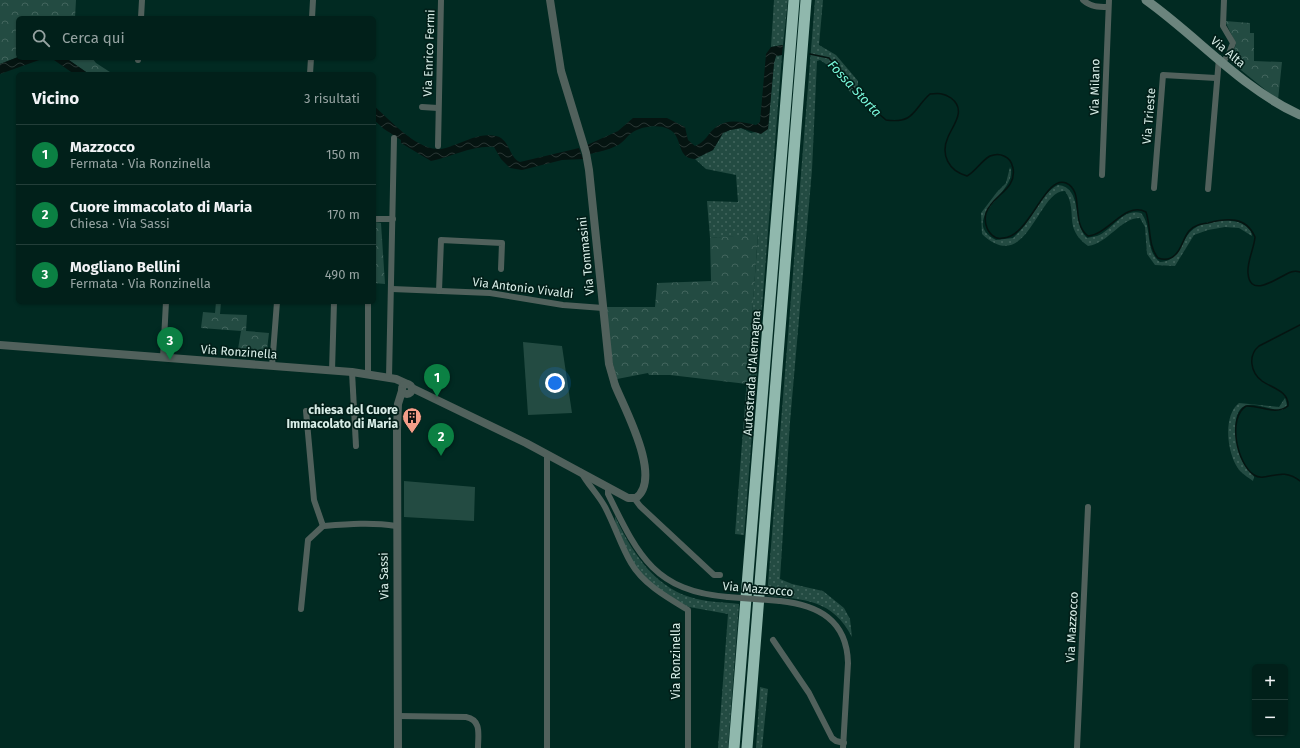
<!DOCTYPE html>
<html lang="it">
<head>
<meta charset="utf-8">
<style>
  body { margin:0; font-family:"Fira Sans",sans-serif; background:#0b2823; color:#f1f3f6 }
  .controls { position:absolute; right:12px; bottom:12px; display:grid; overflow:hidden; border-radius:6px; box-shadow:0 1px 3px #0004 }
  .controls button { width:36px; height:36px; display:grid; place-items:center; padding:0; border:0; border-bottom:1px solid #233e39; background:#01201a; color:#f1f3f6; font:20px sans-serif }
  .you { position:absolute; left:555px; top:383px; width:14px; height:14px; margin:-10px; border:3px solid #fff; border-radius:50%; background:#1a73e8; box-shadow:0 0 0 6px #1a73e833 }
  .badge { display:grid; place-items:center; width:26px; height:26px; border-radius:50%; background:#0b8043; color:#fff; font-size:13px; font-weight:700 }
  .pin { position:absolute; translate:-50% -33px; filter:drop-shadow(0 1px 2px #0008) }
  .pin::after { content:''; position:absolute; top:21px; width:14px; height:12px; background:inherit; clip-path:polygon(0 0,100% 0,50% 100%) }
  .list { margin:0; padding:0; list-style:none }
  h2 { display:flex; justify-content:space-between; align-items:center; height:52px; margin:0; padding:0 16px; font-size:17px }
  h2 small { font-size:13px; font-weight:400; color:#96a3a2 }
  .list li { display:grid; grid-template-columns:26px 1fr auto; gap:12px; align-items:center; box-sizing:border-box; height:60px; padding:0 16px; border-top:1px solid #233e39 }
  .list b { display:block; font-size:15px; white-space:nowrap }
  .list p { margin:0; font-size:13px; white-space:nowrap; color:#96a3a2 }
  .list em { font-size:13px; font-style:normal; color:#96a3a2 }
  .icon { flex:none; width:22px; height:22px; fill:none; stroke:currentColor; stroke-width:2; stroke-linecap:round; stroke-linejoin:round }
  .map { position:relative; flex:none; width:1300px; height:748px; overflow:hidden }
  .search { position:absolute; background:#01201a; box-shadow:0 1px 3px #0004; left:16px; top:16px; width:360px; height:44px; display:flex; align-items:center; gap:10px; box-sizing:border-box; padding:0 14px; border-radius:6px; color:#96a3a2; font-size:15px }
  .panel { position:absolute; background:#01201a; box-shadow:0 1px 3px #0004; left:16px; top:72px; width:360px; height:232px; border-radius:6px }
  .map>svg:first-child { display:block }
  .grass { fill:url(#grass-dots) }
  .park { fill:url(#park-crowns) }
  .pitch { fill:#234b42 }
  .water { fill:url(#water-waves) }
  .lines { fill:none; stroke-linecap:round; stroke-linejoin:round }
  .stream { stroke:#051411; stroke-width:1.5 }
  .minor { stroke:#51615c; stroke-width:6 }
  .tertiary { stroke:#51615c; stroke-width:8 }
  .secondary { stroke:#6b847d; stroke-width:9 }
  .motorway { stroke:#90b8ad; stroke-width:11 }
  .minor-bridge { stroke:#51615c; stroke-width:6 }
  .labels { text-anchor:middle; stroke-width:3.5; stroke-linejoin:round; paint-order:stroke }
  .street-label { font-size:12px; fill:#d9eee8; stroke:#021f19 }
  .poi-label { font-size:12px; font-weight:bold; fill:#d9eee8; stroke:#021f19; text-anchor:end }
  .water-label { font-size:13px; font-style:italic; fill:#7afadd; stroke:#021f19 }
</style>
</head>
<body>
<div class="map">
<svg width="1300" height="748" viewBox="0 0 1300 748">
  <defs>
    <pattern id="grass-dots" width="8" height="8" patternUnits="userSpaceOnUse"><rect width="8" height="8" fill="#234b42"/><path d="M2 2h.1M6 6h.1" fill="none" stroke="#42655d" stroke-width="1.8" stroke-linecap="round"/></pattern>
    <pattern id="park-crowns" width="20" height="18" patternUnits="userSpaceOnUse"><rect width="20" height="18" fill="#234b42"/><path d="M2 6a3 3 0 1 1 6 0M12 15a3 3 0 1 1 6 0" fill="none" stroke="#42655d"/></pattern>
    <pattern id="water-waves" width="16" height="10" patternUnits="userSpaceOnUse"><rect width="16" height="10" fill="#051411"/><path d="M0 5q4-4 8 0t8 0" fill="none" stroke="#293634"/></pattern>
  </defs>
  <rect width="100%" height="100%" fill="#012a22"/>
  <!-- grass -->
  <g class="grass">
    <polygon points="774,0 788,0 783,45 771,47"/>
    <path d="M815,0H823L819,45L836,55L858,81V95L853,96L832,68L820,60L817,61L812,170L790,422L780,579L792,584L823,591L844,608L850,619L852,637C833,600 805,599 767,596Z"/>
    <polygon points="782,55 744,535 735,534 758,235 710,238 707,201 738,202 736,175 706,169 695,159 713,150 723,133 730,130 741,128 751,133 768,129 774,63 776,56"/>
    <path d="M1010,167C1020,191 956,219 996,240L1013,238L1018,233C1033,219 1040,194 1058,185C1083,187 1072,224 1087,238C1090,237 1094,237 1097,236C1112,231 1122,208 1141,213C1153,227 1144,250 1160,262C1177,261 1179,248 1187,236C1196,221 1222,218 1238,222C1244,224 1252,229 1252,236L1239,228L1225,227L1208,230L1194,235L1175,266L1155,265L1147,254L1145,227L1140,218C1120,218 1109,243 1088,246C1062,227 1079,212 1065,191C1038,189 1027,277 982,234L981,213L997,192L1006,183Z"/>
    <path d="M1285,398L1287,405L1282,410C1270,410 1259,403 1248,405C1227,408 1237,452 1244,464C1247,468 1251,472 1254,476L1253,481C1249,478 1244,475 1240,471C1227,456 1222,416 1239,403L1279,407Z"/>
    <path d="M615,516C630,549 653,586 690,597C705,602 722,602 739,604L728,748H718L728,614L689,607L660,594L634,568L616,535Z"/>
    <polygon points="760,687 768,689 762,748 756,748"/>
  </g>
  <!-- park -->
  <g class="park">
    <polygon points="0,0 76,0 75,18 18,18 18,57 0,64"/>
    <polygon points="1225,21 1250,23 1250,33 1254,33 1254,61 1282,62 1278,100 1231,62 1231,58 1236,44"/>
    <polygon points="66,58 92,58 96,63 113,74 89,74"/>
    <polygon points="374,222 381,223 385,284 374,283"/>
    <polygon points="758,234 747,384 670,375 649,375 648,373 617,379 611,356 604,307 655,307 657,283 711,281 710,238"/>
    <polygon points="216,302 221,302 220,314 247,315 246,331 269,333 266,358 237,355 241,331 201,328 203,312 215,313"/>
  </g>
  <!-- pitch -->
  <g class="pitch">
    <polygon points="523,342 562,346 572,413 528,415"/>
    <polygon points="404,481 475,487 474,521 404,517"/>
  </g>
  <!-- water -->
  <g class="water">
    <path d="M783,45L782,55L776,56L774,63L768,129L761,134L741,128L730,130L723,133L713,150L695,159C681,158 682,149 677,138C671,122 644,125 633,132C626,136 624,143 616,146C608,150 598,152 590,154L587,145L618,131L633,118H667L685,127L688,140L695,146C706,142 707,134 716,127C728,118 742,122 756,125L760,122L766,54L771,47Z"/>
    <polygon points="18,57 66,58 89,74 74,74 54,60 42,59 0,74 0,64"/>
    <path d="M374,106C390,120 415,148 437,149C443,150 451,146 457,144C470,139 482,133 496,136C510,139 509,158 520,162L579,148L583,159L562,160L522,170L510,168L501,159L494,147C472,145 452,157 431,161L401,143V140L384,129L374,120Z"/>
  </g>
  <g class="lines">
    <!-- stream -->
    <g class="stream">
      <path d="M810,54L829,58L864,101L886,120C915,124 913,109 930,94C938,93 944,93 951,98C967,110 953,125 948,137C940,155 949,171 967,176C976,171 981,161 990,156C995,154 1000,154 1004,156C1009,158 1012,163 1013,168C1017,190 992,195 986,213C984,220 986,230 992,235C995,238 999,239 1003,238C1030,237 1045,174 1066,183C1085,191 1070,223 1088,236C1109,234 1125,201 1146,212C1151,226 1148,247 1158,258C1164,260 1170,260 1175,255C1182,249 1183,238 1189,231C1194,225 1201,224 1208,223C1227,218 1246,216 1255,237C1254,249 1247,261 1248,273C1250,301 1281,275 1291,272C1294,271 1297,271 1300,272"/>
      <path d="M1300,325L1259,346C1248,355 1250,372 1262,381C1272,388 1289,391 1288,406C1275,416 1260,405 1246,406C1227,418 1237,464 1254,475C1266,483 1281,465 1300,481"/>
    </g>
    <!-- minor -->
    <g class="minor">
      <path d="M1083,0C1091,7 1098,7 1108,7"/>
      <polyline points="141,18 142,0"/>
      <polyline points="312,18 313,0"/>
      <polyline points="138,60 138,58"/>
      <polyline points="1222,62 1228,56 1233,43 1223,26 1224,0"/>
      <polyline points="310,74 311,58"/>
      <polyline points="422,107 438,108"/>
      <polyline points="438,146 441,0"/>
      <polyline points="1102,175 1109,0"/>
      <polyline points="1154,188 1163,75 1216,78"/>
      <polyline points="1208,189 1219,58"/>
      <polyline points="374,219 393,219"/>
      <polyline points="392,289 490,293 563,305 603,308"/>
      <polyline points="439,291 441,240 502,243 501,269"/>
      <polyline points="163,358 166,302"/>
      <polyline points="272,366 277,302"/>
      <polyline points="332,371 334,302"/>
      <polyline points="352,372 356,446"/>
      <polyline points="368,374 368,302"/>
      <polyline points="389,378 394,138"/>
      <path d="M306,411L314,500L323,526C348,524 372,522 396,526"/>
      <path d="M581,472C588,485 598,494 605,507C615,526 621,546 631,563C643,584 668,598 688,610V748"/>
      <path d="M608,488V494C638,555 654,591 728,597"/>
      <polyline points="634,498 640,506 714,575 720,575"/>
      <path d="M780,601C818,605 847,620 848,663L843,748"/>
      <polyline points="301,609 308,540 323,526"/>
      <polyline points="773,640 809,693 832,738 836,741 844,743"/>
      <path d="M398,716L466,717C482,720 478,735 478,748"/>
      <polyline points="547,748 547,455"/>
      <polyline points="1077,748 1088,507"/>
    </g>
    <!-- tertiary -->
    <g class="tertiary">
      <polyline points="0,345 352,372 396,379 407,384"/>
      <circle cx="407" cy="389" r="5"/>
      <path d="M412,388L526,443L628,498H636C663,478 624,408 615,385C613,378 611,371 609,364L589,170L586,153L561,71L550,0"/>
      <polyline points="398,748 397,430 398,404 402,391"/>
    </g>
    <!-- secondary -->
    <path class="secondary" d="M1146,0C1198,37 1241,88 1300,115"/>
    <!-- motorway -->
    <g class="motorway">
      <polyline points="734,748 794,0"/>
      <polyline points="747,748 806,0"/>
    </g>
    <!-- minor-bridge -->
    <polyline class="minor-bridge" points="728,597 780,601"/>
  </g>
  <!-- icons -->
  <defs>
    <symbol id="building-pin" viewBox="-11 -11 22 30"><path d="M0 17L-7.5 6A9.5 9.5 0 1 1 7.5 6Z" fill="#f49e89" stroke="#021f19"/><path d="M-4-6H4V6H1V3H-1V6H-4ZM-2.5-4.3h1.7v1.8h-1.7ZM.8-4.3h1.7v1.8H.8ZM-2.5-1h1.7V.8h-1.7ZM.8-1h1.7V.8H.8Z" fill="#111"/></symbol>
  </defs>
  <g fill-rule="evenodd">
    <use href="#building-pin" x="401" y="406" width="22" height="30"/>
  </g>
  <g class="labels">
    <!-- street labels -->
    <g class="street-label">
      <text transform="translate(1228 52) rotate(40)" y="4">Via Alta</text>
      <text transform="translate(429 53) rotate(-88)" y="4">Via Enrico Fermi</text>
      <text transform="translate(1095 87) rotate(-89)" y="4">Via Milano</text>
      <text transform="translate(1149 116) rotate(-85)" y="4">Via Trieste</text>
      <text transform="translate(586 256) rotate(-96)" y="4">Via Tommasini</text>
      <text transform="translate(523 288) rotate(7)" y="4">Via Antonio Vivaldi</text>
      <text transform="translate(239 352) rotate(4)" y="4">Via Ronzinella</text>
      <text transform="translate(752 373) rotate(-86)" y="4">Autostrada d'Alemagna</text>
      <text transform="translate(384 576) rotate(-91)" y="4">Via Sassi</text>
      <text transform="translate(758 589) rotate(5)" y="4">Via Mazzocco</text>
      <text transform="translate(1072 627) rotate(-87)" y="4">Via Mazzocco</text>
      <text transform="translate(676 661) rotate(-90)" y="4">Via Ronzinella</text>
    </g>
    <!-- poi labels -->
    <g class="poi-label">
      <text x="398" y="414">chiesa del Cuore<tspan x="398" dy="14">Immacolato di Maria</tspan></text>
    </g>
    <!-- water labels -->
    <g class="water-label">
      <text transform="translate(855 88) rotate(47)" y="5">Fossa Storta</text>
    </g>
  </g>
</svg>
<div class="controls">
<button>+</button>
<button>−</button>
</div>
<div class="you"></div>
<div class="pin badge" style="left:437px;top:397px">1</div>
<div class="pin badge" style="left:441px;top:456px">2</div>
<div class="pin badge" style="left:170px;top:360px">3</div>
<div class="search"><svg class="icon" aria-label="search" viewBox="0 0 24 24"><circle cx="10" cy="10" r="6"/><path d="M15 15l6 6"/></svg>Cerca qui</div>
<section class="panel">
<h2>Vicino<small>3 risultati</small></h2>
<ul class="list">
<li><span class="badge">1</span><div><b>Mazzocco</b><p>Fermata · Via Ronzinella</p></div><em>150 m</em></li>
<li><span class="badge">2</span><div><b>Cuore immacolato di Maria</b><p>Chiesa · Via Sassi</p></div><em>170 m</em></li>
<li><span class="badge">3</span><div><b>Mogliano Bellini</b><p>Fermata · Via Ronzinella</p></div><em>490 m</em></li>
</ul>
</section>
</div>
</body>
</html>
